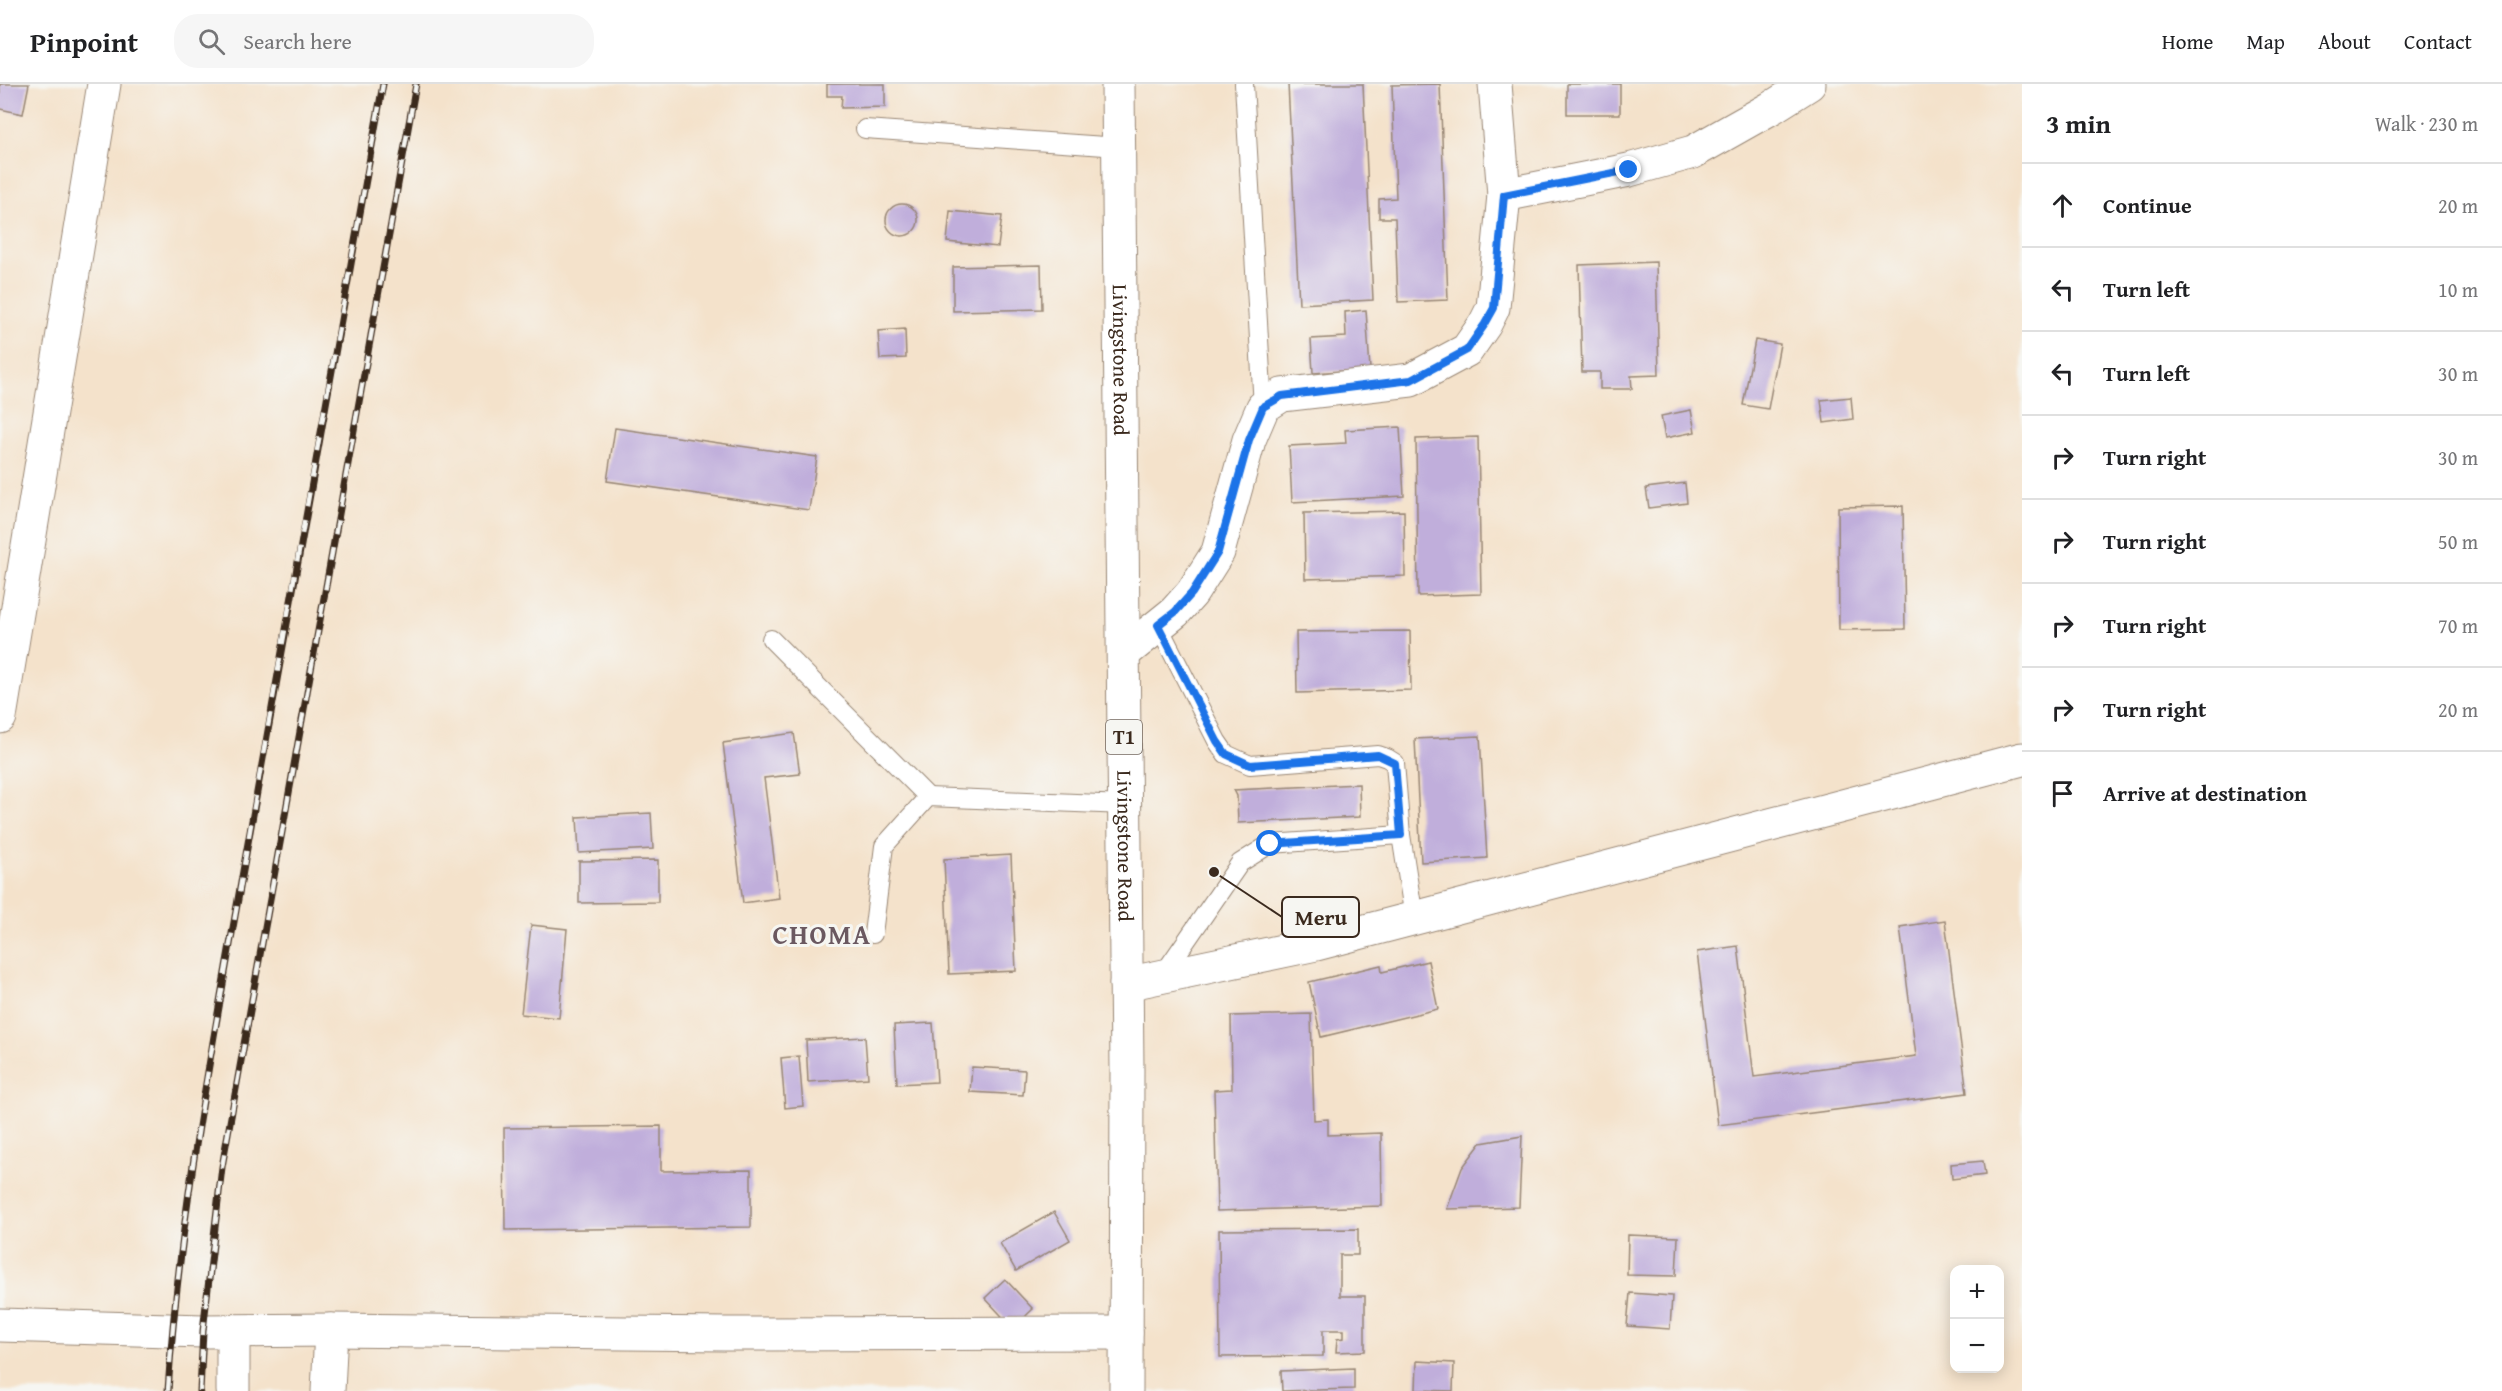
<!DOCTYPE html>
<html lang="en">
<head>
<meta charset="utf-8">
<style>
  body { margin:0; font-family:"Gentium Book Plus",serif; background:#f6f6f6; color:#202124 }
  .controls { position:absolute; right:18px; bottom:18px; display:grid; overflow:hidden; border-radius:12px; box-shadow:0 3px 15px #0003 }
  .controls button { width:54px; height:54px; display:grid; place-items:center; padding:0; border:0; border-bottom:2px solid #e0e0e0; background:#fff; color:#202124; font:30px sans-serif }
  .stop { position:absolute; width:18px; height:18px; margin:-14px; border:4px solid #1a73e8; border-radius:50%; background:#fff }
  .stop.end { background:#1a73e8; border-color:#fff; box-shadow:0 2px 6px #0008 }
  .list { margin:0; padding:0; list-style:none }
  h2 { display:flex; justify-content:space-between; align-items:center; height:78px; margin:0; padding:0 24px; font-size:26px }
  h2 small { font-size:20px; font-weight:400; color:#757577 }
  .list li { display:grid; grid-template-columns:39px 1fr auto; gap:18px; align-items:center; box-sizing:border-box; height:84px; padding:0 24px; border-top:2px solid #e0e0e0 }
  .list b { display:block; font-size:22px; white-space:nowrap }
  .list em { font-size:20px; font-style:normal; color:#757577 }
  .icon { flex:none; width:33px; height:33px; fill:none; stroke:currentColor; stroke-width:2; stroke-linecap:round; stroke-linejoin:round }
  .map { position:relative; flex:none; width:2022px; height:1307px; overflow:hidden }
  header { display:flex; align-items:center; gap:36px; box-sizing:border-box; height:84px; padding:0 30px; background:#fff; border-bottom:2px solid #e0e0e0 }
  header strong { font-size:28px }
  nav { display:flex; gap:33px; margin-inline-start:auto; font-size:21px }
  .search { width:420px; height:54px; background:#f6f6f6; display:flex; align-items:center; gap:15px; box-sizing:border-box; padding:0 21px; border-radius:24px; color:#757577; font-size:22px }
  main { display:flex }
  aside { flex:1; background:#fff }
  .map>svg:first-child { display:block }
  .building { fill:#c0aedb }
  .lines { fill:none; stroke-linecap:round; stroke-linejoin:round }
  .lane-casing { stroke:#988674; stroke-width:20 }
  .street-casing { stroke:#988674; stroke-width:35 }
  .secondary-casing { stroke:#988674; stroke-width:35 }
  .highway-casing { stroke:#988674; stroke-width:35 }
  .lane { stroke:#fff; stroke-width:18 }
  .street { stroke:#fff; stroke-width:33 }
  .secondary { stroke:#fff; stroke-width:33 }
  .highway { stroke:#fff; stroke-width:33 }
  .rail-casing { stroke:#3b2a1e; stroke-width:7 }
  .rail { stroke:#f6f6f2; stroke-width:4.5; stroke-dasharray:14; stroke-linecap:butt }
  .route { stroke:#1a73e8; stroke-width:8 }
  .labels { text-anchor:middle; stroke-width:6; stroke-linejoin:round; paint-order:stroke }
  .shield { fill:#f6f6f2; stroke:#73675e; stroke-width:1.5 }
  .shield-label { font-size:20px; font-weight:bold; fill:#3b2a1e }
  .street-label { font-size:21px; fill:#3b2a1e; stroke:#f6f6f2 }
  .district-label { font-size:27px; font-weight:bold; letter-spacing:1.5px; fill:#6a5860; stroke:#f6f6f2 }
  .leader { fill:none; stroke:#3b2a1e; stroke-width:2 }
  .callout-dot { fill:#3b2a1e; stroke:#f6f6f2; stroke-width:2 }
  .callout { fill:#f6f6f2; stroke:#3b2a1e; stroke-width:2 }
  .callout-label { font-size:22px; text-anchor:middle; font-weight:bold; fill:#3b2a1e }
</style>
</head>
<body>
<header>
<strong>Pinpoint</strong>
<div class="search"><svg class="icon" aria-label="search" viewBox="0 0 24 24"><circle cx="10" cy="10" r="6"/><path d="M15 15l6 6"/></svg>Search here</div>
<nav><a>Home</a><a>Map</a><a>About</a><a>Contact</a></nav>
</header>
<main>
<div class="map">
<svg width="2022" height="1307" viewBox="0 0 2022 1307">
  <rect width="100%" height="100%" fill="#f6f6f2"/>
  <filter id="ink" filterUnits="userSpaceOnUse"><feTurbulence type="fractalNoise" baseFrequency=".0167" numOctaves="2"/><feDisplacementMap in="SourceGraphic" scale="12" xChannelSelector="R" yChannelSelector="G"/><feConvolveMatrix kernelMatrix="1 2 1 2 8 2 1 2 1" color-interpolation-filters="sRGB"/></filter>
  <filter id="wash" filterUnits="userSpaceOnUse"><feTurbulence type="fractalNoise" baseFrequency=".008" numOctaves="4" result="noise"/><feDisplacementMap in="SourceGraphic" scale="24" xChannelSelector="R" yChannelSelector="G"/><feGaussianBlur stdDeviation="1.35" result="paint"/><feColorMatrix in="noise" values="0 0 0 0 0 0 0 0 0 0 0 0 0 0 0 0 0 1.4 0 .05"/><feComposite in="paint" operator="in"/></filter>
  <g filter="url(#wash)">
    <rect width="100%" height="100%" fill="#f4e2cb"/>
    <g id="blocks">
      <!-- building -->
      <g class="building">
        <polygon points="0,0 29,0 23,30 0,25"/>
        <polygon points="827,0 885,0 885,23 841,24 842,12 827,12"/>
        <polygon points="1288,0 1363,0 1373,216 1299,220"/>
        <polygon points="1440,0 1448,216 1398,218 1395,134 1379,134 1379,115 1396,114 1392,1"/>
        <rect x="1567" y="0" width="53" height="30"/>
        <circle cx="902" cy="136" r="16"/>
        <polygon points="950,127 1002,132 998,163 947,158"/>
        <polygon points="1656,178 1659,291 1631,292 1632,305 1600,305 1600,288 1582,288 1579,181"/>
        <polygon points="1041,181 1042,225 953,227 953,183"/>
        <polygon points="1366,226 1370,285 1313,289 1311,255 1346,253 1345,228"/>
        <polygon points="905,245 906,274 880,275 878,247"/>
        <polygon points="1755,256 1780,260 1768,325 1743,321"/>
        <polygon points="1851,313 1853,335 1824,339 1821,316"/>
        <polygon points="1691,326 1695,348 1665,354 1661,332"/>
        <polygon points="1400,343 1404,412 1292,418 1289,362 1346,359 1345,346"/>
        <polygon points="615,344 817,373 809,426 607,397"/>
        <polygon points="1478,353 1481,510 1418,512 1416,355"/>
        <polygon points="1685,399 1687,419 1649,424 1646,404"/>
        <polygon points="1903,422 1905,545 1839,546 1838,423"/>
        <polygon points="1404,427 1405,492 1305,495 1304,429"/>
        <polygon points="1410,547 1411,606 1297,609 1296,548"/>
        <polygon points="794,649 800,690 764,694 779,814 743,819 723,659"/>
        <polygon points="1480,652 1487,774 1421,778 1415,655"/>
        <polygon points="1359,700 1360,733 1238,739 1237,712 1234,706"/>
        <polygon points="651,729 653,765 579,769 577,733"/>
        <polygon points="1011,771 1016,887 949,890 944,775"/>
        <polygon points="658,776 658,818 579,819 579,777"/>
        <polygon points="1945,836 1967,1009 1718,1041 1697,868 1738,862 1754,993 1916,972 1900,843"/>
        <polygon points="531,841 567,845 559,934 521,930"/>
        <polygon points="1428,877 1438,925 1321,953 1309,898 1381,881 1382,888"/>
        <polygon points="1311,930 1314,1036 1328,1035 1328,1051 1381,1049 1382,1122 1217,1127 1214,1006 1232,1005 1231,932"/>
        <polygon points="933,939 937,998 897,1000 894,941"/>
        <polygon points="865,953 868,994 808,998 806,956"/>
        <polygon points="799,972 803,1022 785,1024 781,974"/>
        <polygon points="972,983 1025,986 1023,1011 970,1008"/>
        <polygon points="661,1042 661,1087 751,1086 751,1143 505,1146 504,1044"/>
        <polygon points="1522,1052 1519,1123 1447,1125 1462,1084 1481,1059"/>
        <polygon points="1983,1077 1985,1091 1952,1095 1951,1080"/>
        <polygon points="1054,1128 1070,1156 1016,1187 1000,1159"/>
        <polygon points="1358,1145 1358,1171 1340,1171 1340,1212 1365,1212 1365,1267 1336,1268 1337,1255 1344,1254 1344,1246 1323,1246 1323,1272 1220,1273 1219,1146"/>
        <polygon points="1628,1151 1678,1153 1676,1192 1627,1191"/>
        <polygon points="1005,1195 1033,1225 1013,1244 985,1214"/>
        <polygon points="1630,1209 1672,1212 1670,1245 1627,1242"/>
        <polygon points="1417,1277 1454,1279 1453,1307 1416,1306"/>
        <polygon points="1354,1284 1354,1305 1282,1307 1281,1287"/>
      </g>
    </g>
  </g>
  <g filter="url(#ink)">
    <use href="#blocks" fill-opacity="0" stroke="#988674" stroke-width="1.5"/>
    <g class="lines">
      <defs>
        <g id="lane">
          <polyline points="1244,0 1263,323"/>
          <polyline points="865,45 1119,63"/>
          <polyline points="1158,541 1217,657 1226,670 1250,681 1378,671 1387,674 1395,679 1401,751 1414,834"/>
          <polyline points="771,555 928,713"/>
          <polyline points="873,850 884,762 928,713 1125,721"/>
          <polyline points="1162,892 1240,779 1270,760 1401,751"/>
        </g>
        <g id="street">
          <polyline points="1504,111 1629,86 1693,68 1771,24 1809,0"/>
          <polyline points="1124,569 1175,528 1192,509 1218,468 1249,356 1263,323 1282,311 1411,296 1467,266 1485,240 1493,224 1504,111 1495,0"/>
          <polyline points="0,633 104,0"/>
          <polyline points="1126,900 1316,860 2022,675"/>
          <polyline points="233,1247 233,1307"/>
          <polyline points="328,1307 331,1246"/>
        </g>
        <polyline id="secondary" points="0,1241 203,1247 331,1246 725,1250 1126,1249"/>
        <g id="highway">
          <path id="s1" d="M1118,0L1127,987L1126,1307"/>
        </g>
      </defs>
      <!-- lane casing -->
      <use href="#lane" class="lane-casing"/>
      <!-- street casing -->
      <use href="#street" class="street-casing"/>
      <!-- secondary casing -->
      <use href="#secondary" class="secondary-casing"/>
      <!-- highway casing -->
      <use href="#highway" class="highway-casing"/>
      <!-- lane -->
      <use href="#lane" class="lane"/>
      <!-- street -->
      <use href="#street" class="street"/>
      <!-- secondary -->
      <use href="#secondary" class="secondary"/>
      <!-- highway -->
      <use href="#highway" class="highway"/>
      <defs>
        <g id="rail">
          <path d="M168,1307C179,1132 213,959 243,787C288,524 336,262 383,0"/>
          <polyline points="200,1307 203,1247 222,1083 416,0"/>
        </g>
      </defs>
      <!-- rail casing -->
      <use href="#rail" class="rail-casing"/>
      <!-- rail -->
      <use href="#rail" class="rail"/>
    </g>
  </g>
  <g class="lines" filter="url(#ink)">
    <!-- route -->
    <polyline class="route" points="1270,760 1401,751 1395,679 1378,671 1250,681 1226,670 1217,657 1158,541 1175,528 1192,509 1218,468 1249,356 1263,323 1282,312 1411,296 1467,266 1485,240 1494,224 1504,111 1629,86"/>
  </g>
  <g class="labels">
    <!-- shield labels -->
    <rect class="shield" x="1106" y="636" width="36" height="34" rx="4.5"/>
    <g class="shield-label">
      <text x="1124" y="660">T1</text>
    </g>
    <!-- street labels -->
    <g class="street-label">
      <text dy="7" stroke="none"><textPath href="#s1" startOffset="276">Livingstone Road</textPath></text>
      <text dy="7" stroke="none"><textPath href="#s1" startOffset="762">Livingstone Road</textPath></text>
    </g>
    <!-- district labels -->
    <g class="district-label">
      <text x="822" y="860">CHOMA</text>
    </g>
  </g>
  <!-- callouts -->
  <path class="leader" d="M1214 788L1282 833"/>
  <circle class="callout-dot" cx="1214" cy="788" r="6"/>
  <rect class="callout" x="1282" y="813" width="77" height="40" rx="6"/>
  <g class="callout-label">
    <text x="1321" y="841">Meru</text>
  </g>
</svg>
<div class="controls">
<button>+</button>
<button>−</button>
</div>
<div class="stop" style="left:1270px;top:760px"></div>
<div class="stop end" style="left:1629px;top:86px"></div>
</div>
<aside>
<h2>3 min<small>Walk · 230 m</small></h2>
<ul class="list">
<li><svg class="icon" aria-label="ahead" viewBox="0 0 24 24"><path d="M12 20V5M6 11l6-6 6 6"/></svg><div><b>Continue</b></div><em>20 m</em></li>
<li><svg class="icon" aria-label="left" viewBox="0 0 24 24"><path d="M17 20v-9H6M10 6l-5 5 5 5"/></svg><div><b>Turn left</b></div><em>10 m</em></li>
<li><svg class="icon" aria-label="left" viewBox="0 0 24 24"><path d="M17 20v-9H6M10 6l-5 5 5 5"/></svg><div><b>Turn left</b></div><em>30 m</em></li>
<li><svg class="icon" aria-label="right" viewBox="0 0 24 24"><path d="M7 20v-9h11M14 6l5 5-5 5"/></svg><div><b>Turn right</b></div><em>30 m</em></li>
<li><svg class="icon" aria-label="right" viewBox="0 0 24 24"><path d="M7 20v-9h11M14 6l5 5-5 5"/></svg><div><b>Turn right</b></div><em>50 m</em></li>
<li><svg class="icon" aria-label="right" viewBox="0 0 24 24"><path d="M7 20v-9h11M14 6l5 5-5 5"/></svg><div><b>Turn right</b></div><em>70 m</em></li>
<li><svg class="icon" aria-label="right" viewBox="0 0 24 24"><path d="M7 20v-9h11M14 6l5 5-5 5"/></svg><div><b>Turn right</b></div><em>20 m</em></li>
<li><svg class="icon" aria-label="arrive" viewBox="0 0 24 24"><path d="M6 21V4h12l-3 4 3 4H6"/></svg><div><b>Arrive at destination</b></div></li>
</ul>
</aside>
</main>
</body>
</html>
